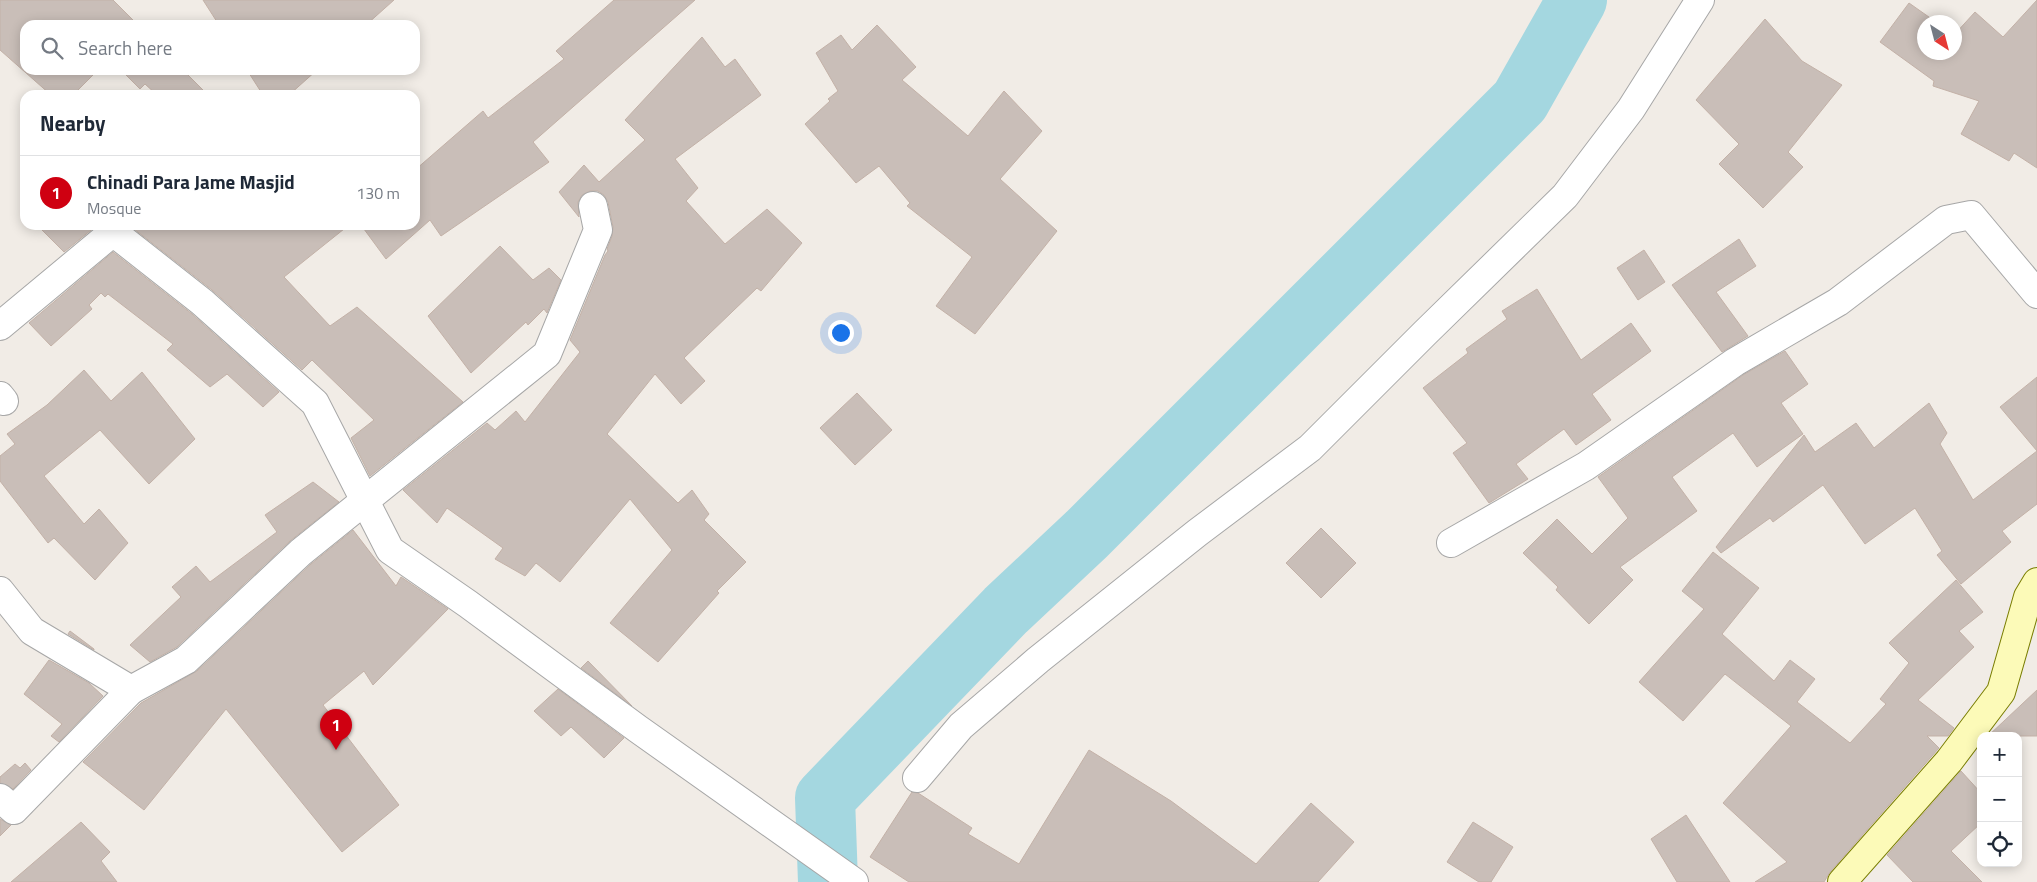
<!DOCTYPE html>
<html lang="en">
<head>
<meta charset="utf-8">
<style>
  body { margin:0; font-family:"Titillium Web",sans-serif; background:#f6f6f7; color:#1f2937 }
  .controls { position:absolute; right:15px; bottom:15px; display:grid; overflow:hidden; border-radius:10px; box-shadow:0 2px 12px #0003 }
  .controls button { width:45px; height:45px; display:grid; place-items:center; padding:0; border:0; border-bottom:1px solid #e0e1e3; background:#fff; color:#1f2937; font:25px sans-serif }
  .compass { position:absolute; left:1917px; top:15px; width:45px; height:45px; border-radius:50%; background:#fff; box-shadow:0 2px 12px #0003; rotate:144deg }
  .you { position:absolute; left:840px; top:332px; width:18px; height:18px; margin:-12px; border:4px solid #fff; border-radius:50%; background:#1a73e8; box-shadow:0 0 0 8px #1a73e833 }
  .badge { display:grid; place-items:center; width:32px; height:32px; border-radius:50%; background:#cf0011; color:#fff; font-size:16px; font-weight:700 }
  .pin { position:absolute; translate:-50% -41px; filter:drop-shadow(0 1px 2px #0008) }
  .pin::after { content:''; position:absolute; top:26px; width:18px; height:15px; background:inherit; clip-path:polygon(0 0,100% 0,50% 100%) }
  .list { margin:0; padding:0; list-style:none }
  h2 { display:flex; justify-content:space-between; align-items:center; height:65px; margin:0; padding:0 20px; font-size:21px }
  h2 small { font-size:16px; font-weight:400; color:#747a83 }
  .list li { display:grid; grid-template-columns:32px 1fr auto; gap:15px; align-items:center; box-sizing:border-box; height:75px; padding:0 20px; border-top:1px solid #e0e1e3 }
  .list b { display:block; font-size:19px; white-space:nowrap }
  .list p { margin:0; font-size:16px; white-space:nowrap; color:#747a83 }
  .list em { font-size:16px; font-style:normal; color:#747a83 }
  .icon { flex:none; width:28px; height:28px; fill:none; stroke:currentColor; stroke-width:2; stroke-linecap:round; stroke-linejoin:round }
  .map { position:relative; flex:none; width:2037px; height:882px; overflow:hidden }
  .search { position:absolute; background:#fff; box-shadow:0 2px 12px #0003; left:20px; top:20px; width:400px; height:55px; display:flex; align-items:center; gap:12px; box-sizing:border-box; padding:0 18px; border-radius:15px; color:#747a83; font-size:19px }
  .panel { position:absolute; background:#fff; box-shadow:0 2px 12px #0003; left:20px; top:90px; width:400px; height:140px; border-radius:15px }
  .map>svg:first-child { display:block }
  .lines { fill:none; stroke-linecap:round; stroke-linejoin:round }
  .river { stroke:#a4d7e0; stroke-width:60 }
  .building { fill:#c9beb8; stroke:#c3b1a7 }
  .street-casing { stroke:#a7a7a7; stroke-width:30 }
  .secondary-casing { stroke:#797d00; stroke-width:30 }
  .street { stroke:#fff; stroke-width:28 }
  .secondary { stroke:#fcfab8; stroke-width:28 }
</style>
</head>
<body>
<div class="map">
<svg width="2037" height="882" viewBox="0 0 2037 882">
  <rect width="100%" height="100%" fill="#f1ece6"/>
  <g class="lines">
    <!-- river -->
    <polyline class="river" points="828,882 825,798 1006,610 1087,534 1520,101 1577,0"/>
  </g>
  <!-- building -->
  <g class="building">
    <polygon points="0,0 113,0 138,25 25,25 25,70 98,70 73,95 51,95 0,50"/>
    <polygon points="203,0 394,0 366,25 219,25"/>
    <polygon points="614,0 695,0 533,142 549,162 441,236 430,220 386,259 361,225 415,225 415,170 483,111 488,118 564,59 556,51"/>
    <polygon points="2037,0 2037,168 2014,153 2009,161 1961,134 1979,101 1933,86 1934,81 1880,42 1909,3 1936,22 1924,22 1924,52 1954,52 1954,35 1975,12 2003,37"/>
    <polygon points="1765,19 1802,61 1842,85 1788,152 1803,167 1763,208 1719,164 1739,144 1696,100"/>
    <polygon points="877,25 916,67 902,80 968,136 1004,91 1042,131 1000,179 1057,231 975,334 936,306 972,257 907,206 910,203 879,166 856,183 805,124 830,101 828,99 838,91 816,53 841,35 852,50"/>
    <polygon points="702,37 725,67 735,59 761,95 675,159 698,188 686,201 725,244 767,209 802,243 761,291 757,288 684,358 705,381 681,404 655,374 607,434 678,503 692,490 709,514 704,520 746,562 717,591 719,593 658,662 610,623 672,550 630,499 560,582 536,563 525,576 495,559 503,548 447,508 437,523 403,490 487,423 495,430 516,411 525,422 580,352 570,340 605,255 608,251 607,249 612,236 613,227 608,202 604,195 598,191 590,191 582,195 578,202 579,217 559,192 584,165 599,182 645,140 625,120"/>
    <polygon points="121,70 183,70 208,95 157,95 145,84 140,89"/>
    <polygon points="247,70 317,70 289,95 263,95"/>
    <polygon points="37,225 86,225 91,230 64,252"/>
    <polygon points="129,225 349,225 284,277 330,326 357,307 463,402 370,476 351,438 374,420 312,360 302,370 212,290"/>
    <polygon points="1739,239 1756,266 1716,292 1748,336 1722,352 1672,285"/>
    <polygon points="500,246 533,280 549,268 561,280 547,313 544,309 528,325 526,322 471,373 428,316"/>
    <polygon points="1644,250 1665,282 1638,300 1617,268"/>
    <polygon points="113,252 192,314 279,392 263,407 227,374 210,387 167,350 173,344 108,294 105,297 101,293 89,305 92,309 51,346 29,323"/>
    <polygon points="1537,289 1581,360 1631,323 1651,351 1592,394 1611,420 1576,445 1564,429 1516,464 1528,479 1489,503 1453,453 1467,443 1423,388 1468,353 1466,349 1507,319 1502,311"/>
    <polygon points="1785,351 1808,384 1781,403 1803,434 1757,467 1733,433 1672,477 1697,511 1620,567 1633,580 1589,624 1556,590 1558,587 1523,553 1557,519 1592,554 1628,518 1598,477 1743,375"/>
    <polygon points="84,370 111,401 142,372 195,439 149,484 100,430 44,476 84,524 99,509 128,543 95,580 54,538 48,543 0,481 0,456 15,444 7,434 47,405"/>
    <polygon points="2037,377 2037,504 2002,531 2011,542 1961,584 1937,555 1942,551 1915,508 1865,544 1823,485 1773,522 1770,518 1721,553 1716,547 1804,435 1815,452 1856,423 1874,448 1929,403 1947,433 1940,444 1973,500 2037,451 2000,407"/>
    <polygon points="857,393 892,430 855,465 820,428"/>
    <polygon points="313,482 339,502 290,541 177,647 150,662 130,645 181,597 172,587 196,566 210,582 277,532 265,515"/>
    <polygon points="1321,528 1356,563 1321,598 1286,563"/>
    <polygon points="353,530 396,586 401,577 448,609 373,685 364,671 323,705 399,805 342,852 226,709 144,810 83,762 141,703 197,671 311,564"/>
    <polygon points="1713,552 1759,588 1722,634 1774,681 1790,660 1815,679 1797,702 1850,743 1886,704 1880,699 1909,663 1889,643 1956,580 1983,612 1959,631 1974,647 1918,700 1954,728 1948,736 1927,736 1939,748 1830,872 1824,882 1755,882 1787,862 1723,803 1791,726 1725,674 1683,721 1639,682 1704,609 1682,591"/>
    <polygon points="70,631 94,649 94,650 68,634"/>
    <polygon points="49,660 89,683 103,696 59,742 51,736 62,724 24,694"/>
    <polygon points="588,661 632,706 581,668"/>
    <polygon points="558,689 624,738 604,758 571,727 561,736 534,711"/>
    <polygon points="2037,690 2037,736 1988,736"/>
    <polygon points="1089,750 1171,801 1256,864 1311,803 1354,842 1318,882 909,882 870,857 912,792 918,793 972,828 968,834 1019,864"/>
    <polygon points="25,763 31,770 13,789 0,783 0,777 15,764 20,768"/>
    <polygon points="1961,771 1981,793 1981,823 1951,851 1982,882 1913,882 1887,855"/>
    <polygon points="1686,815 1707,847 1730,882 1677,882 1651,839"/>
    <polygon points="0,819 11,825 0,836"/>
    <polygon points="81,822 110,852 101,861 117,882 11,882"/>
    <polygon points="1473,822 1513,847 1491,882 1479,882 1447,862"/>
  </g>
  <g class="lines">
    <defs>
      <g id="street">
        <polyline points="0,326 113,232 202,302 315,403 390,550 468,604 638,729 854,882"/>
        <polyline points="0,396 4,401"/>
        <polyline points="1451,543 1586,466 1735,362 1838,302 1946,220 1971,215 2037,294"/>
        <polyline points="0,591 32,631 131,690 14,810 0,798"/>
        <polyline points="131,690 186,660 301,552 547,354 598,230 593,206"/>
        <polyline points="917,778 961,726 1038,660 1197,533 1310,448 1425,333 1565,196 1631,109 1700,0"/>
      </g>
      <polyline id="secondary" points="1842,882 1949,761 2001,692 2028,597 2037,582"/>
    </defs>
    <!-- street casing -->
    <use href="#street" class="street-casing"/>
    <!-- secondary casing -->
    <use href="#secondary" class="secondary-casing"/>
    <!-- street -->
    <use href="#street" class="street"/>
    <!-- secondary -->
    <use href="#secondary" class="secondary"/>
  </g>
</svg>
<div class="controls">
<button>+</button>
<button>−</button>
<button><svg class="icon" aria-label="locate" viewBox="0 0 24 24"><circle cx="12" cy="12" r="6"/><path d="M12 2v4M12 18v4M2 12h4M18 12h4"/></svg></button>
</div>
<svg class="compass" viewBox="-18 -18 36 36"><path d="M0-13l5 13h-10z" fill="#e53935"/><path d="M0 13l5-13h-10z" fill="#747a83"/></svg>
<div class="you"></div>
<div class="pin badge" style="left:336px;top:750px">1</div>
<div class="search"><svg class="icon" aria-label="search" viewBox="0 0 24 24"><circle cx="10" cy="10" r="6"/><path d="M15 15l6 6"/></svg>Search here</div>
<section class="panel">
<h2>Nearby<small></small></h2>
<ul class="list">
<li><span class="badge">1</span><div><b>Chinadi Para Jame Masjid</b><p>Mosque</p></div><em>130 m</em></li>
</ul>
</section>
</div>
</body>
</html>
